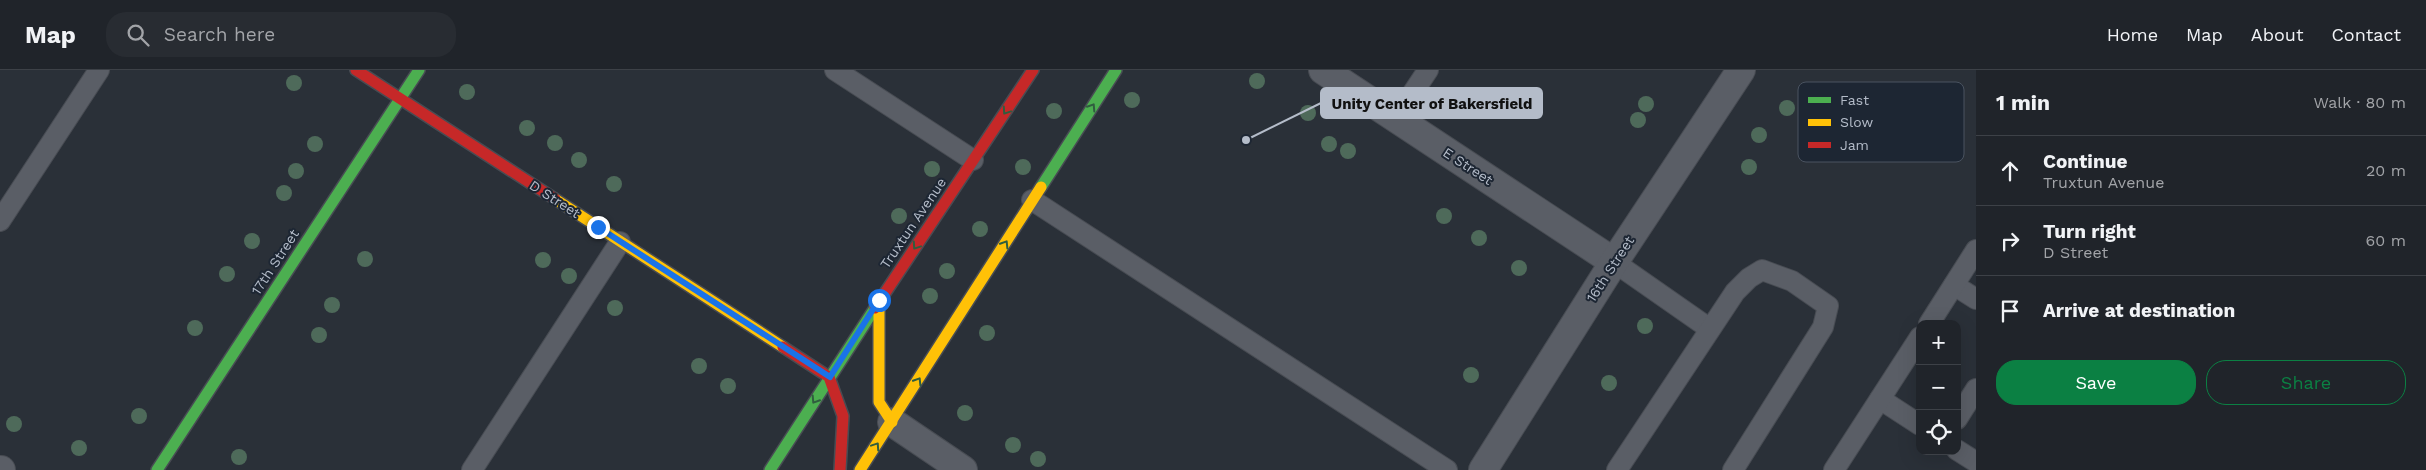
<!DOCTYPE html>
<html lang="en">
<head>
<meta charset="utf-8">
<style>
  body { margin:0; font-family:"Work Sans",sans-serif; background:#282c32; color:#f1f3f6 }
  .controls { position:absolute; right:15px; bottom:15px; display:grid; overflow:hidden; border-radius:10px; box-shadow:0 5px 20px #0002 }
  .controls button { width:45px; height:45px; display:grid; place-items:center; padding:0; border:0; border-bottom:1px solid #3d4147; background:#20242a; color:#f1f3f6; font:25px sans-serif }
  .stop { position:absolute; width:15px; height:15px; margin:-11px; border:4px solid #1a73e8; border-radius:50%; background:#fff }
  .stop.end { background:#1a73e8; border-color:#fff; box-shadow:0 1px 5px #0008 }
  .list { margin:0; padding:0; list-style:none }
  h2 { display:flex; justify-content:space-between; align-items:center; height:65px; margin:0; padding:0 20px; font-size:21px }
  h2 small { font-size:16px; font-weight:400; color:#a2a4a8 }
  .list li { display:grid; grid-template-columns:32px 1fr auto; gap:15px; align-items:center; box-sizing:border-box; height:70px; padding:0 20px; border-top:1px solid #3d4147 }
  .list b { display:block; font-size:19px; white-space:nowrap }
  .list p { margin:0; font-size:16px; white-space:nowrap; color:#a2a4a8 }
  .list em { font-size:16px; font-style:normal; color:#a2a4a8 }
  .actions { display:flex; gap:10px; padding:15px 20px }
  .actions a { flex:1; padding:11px 0; border:1px solid #0b8043; border-radius:20px; text-align:center; font-size:18px; color:#0b8043 }
  .actions .main { background:#0b8043; color:#fff }
  .icon { flex:none; width:28px; height:28px; fill:none; stroke:currentColor; stroke-width:2; stroke-linecap:round; stroke-linejoin:round }
  .map { position:relative; flex:none; width:1976px; height:400px; overflow:hidden }
  header { display:flex; align-items:center; gap:30px; box-sizing:border-box; height:70px; padding:0 25px; background:#20242a; border-bottom:1px solid #3d4147 }
  header strong { font-size:24px }
  nav { display:flex; gap:28px; margin-inline-start:auto; font-size:18px }
  .search { width:350px; height:45px; background:#282c32; display:flex; align-items:center; gap:12px; box-sizing:border-box; padding:0 18px; border-radius:20px; color:#a2a4a8; font-size:19px }
  main { display:flex }
  aside { flex:1; background:#20242a }
  .map>svg:first-child { display:block }
  .lines { fill:none; stroke-linecap:round; stroke-linejoin:round }
  .lane-casing { stroke:#484c53; stroke-width:22 }
  .street-casing { stroke:#484c53; stroke-width:30 }
  .fast-casing { stroke:#484c53; stroke-width:14 }
  .slow-casing { stroke:#484c53; stroke-width:14 }
  .jam-casing { stroke:#484c53; stroke-width:14 }
  .lane { stroke:#5a5e66; stroke-width:20 }
  .street { stroke:#5a5e66; stroke-width:28 }
  .fast { stroke:#4caf50; stroke-width:11 }
  .slow { stroke:#ffc107; stroke-width:11 }
  .jam { stroke:#c62828; stroke-width:11 }
  .tree { fill:#4e6a5a }
  .oneway { stroke:#305d3f }
  .route { stroke:#1a73e8; stroke-width:6 }
  .labels { text-anchor:middle; stroke-width:4; stroke-linejoin:round; paint-order:stroke }
  .street-label { font-size:14px; fill:#b4bcc9; stroke:#1d2633 }
  .key { fill:#1d2633; stroke:#4a5360; stroke-width:1 }
  .key-label { font-size:14px; fill:#b4bcc9 }
  .leader { fill:none; stroke:#b4bcc9; stroke-width:2 }
  .callout-dot { fill:#b4bcc9; stroke:#1d2633; stroke-width:2 }
  .callout { fill:#b4bcc9; stroke:#b4bcc9; stroke-width:2 }
  .callout-label { font-size:15px; text-anchor:middle; font-weight:bold; fill:#111 }
</style>
</head>
<body>
<header>
<strong>Map</strong>
<div class="search"><svg class="icon" aria-label="search" viewBox="0 0 24 24"><circle cx="10" cy="10" r="6"/><path d="M15 15l6 6"/></svg>Search here</div>
<nav><a>Home</a><a>Map</a><a>About</a><a>Contact</a></nav>
</header>
<main>
<div class="map">
<svg width="1976" height="400" viewBox="0 0 1976 400">
  <rect width="100%" height="100%" fill="#2a3038"/>
  <g class="lines">
    <defs>
      <g id="lane">
        <polyline points="835,0 973,90"/>
        <polyline points="1396,48 1428,0"/>
        <polyline points="1032,130 1447,400"/>
        <polyline points="0,151 99,0"/>
        <polyline points="1614,192 1710,259"/>
        <polyline points="1954,215 1976,229"/>
        <polyline points="1929,254 1976,180"/>
        <polyline points="1880,329 1920,355"/>
        <polyline points="1957,349 1976,319"/>
        <polyline points="1957,380 1976,392"/>
        <polyline points="472,400 620,172"/>
        <polyline points="1617,400 1735,222 1749,208 1762,200 1792,211 1828,236 1823,257 1733,400"/>
        <polyline points="1834,400 1920,267"/>
      </g>
      <g id="street">
        <polyline points="1323,0 1614,192"/>
        <polyline points="892,352 963,400"/>
        <polyline points="0,400 1,400"/>
        <polyline points="1483,400 1614,192 1741,0"/>
      </g>
      <g id="fast">
        <polyline points="1041,117 1116,0"/>
        <polyline points="157,400 419,0"/>
        <polyline points="770,400 875,238"/>
      </g>
      <g id="slow">
        <polyline points="555,129 783,277"/>
        <polyline points="879,231 879,332 892,352"/>
        <polyline points="860,400 1041,117"/>
      </g>
      <g id="jam">
        <polyline points="356,0 555,129"/>
        <polyline points="875,238 1033,0"/>
        <polyline points="783,277 829,307 843,346 840,400"/>
      </g>
    </defs>
    <!-- lane casing -->
    <use href="#lane" class="lane-casing"/>
    <!-- street casing -->
    <use href="#street" class="street-casing"/>
    <!-- fast casing -->
    <use href="#fast" class="fast-casing"/>
    <!-- slow casing -->
    <use href="#slow" class="slow-casing"/>
    <!-- jam casing -->
    <use href="#jam" class="jam-casing"/>
    <!-- lane -->
    <use href="#lane" class="lane"/>
    <!-- street -->
    <use href="#street" class="street"/>
    <!-- fast -->
    <use href="#fast" class="fast"/>
    <!-- slow -->
    <use href="#slow" class="slow"/>
    <!-- jam -->
    <use href="#jam" class="jam"/>
  </g>
  <!-- trees -->
  <g class="tree">
    <circle cx="1257" cy="11" r="8"/>
    <circle cx="294" cy="13" r="8"/>
    <circle cx="467" cy="22" r="8"/>
    <circle cx="1132" cy="30" r="8"/>
    <circle cx="1646" cy="34" r="8"/>
    <circle cx="1787" cy="38" r="8"/>
    <circle cx="1054" cy="41" r="8"/>
    <circle cx="1308" cy="43" r="8"/>
    <circle cx="1638" cy="50" r="8"/>
    <circle cx="527" cy="58" r="8"/>
    <circle cx="1759" cy="65" r="8"/>
    <circle cx="555" cy="73" r="8"/>
    <circle cx="315" cy="74" r="8"/>
    <circle cx="1329" cy="74" r="8"/>
    <circle cx="1348" cy="81" r="8"/>
    <circle cx="579" cy="90" r="8"/>
    <circle cx="1023" cy="97" r="8"/>
    <circle cx="1749" cy="97" r="8"/>
    <circle cx="932" cy="99" r="8"/>
    <circle cx="296" cy="101" r="8"/>
    <circle cx="614" cy="114" r="8"/>
    <circle cx="284" cy="123" r="8"/>
    <circle cx="899" cy="146" r="8"/>
    <circle cx="1444" cy="146" r="8"/>
    <circle cx="980" cy="159" r="8"/>
    <circle cx="1479" cy="168" r="8"/>
    <circle cx="252" cy="171" r="8"/>
    <circle cx="365" cy="189" r="8"/>
    <circle cx="543" cy="190" r="8"/>
    <circle cx="1519" cy="198" r="8"/>
    <circle cx="947" cy="201" r="8"/>
    <circle cx="227" cy="204" r="8"/>
    <circle cx="569" cy="206" r="8"/>
    <circle cx="930" cy="226" r="8"/>
    <circle cx="332" cy="235" r="8"/>
    <circle cx="615" cy="238" r="8"/>
    <circle cx="1645" cy="256" r="8"/>
    <circle cx="195" cy="258" r="8"/>
    <circle cx="987" cy="263" r="8"/>
    <circle cx="319" cy="265" r="8"/>
    <circle cx="699" cy="296" r="8"/>
    <circle cx="1471" cy="305" r="8"/>
    <circle cx="1609" cy="313" r="8"/>
    <circle cx="728" cy="316" r="8"/>
    <circle cx="965" cy="343" r="8"/>
    <circle cx="139" cy="346" r="8"/>
    <circle cx="14" cy="354" r="8"/>
    <circle cx="1013" cy="375" r="8"/>
    <circle cx="79" cy="378" r="8"/>
    <circle cx="239" cy="387" r="8"/>
    <circle cx="1038" cy="389" r="8"/>
  </g>
  <!-- one-way arrows -->
  <defs><path id="oneway-chevron" d="M-2-3.5L2.5 0L-2 3.5" fill="none" stroke-width="1.6" stroke-linecap="round" stroke-linejoin="round" transform="scale(1.25)"/></defs>
  <g class="oneway">
    <use href="#oneway-chevron" transform="translate(1092 37) rotate(-57)"/>
    <use href="#oneway-chevron" transform="translate(1006 41) rotate(124)"/>
    <use href="#oneway-chevron" transform="translate(1005 174) rotate(-58)"/>
    <use href="#oneway-chevron" transform="translate(916 176) rotate(124)"/>
    <use href="#oneway-chevron" transform="translate(918 311) rotate(-58)"/>
    <use href="#oneway-chevron" transform="translate(815 330) rotate(123)"/>
    <use href="#oneway-chevron" transform="translate(876 376) rotate(-56)"/>
  </g>
  <g class="lines">
    <!-- route -->
    <polyline class="route" points="598,157 830,307 879,230"/>
  </g>
  <g class="labels">
    <!-- street labels -->
    <g class="street-label">
      <text transform="translate(1468 96) rotate(33)" y="5">E Street</text>
      <text transform="translate(555 129) rotate(33)" y="5">D Street</text>
      <text transform="translate(913 153) rotate(-56)" y="5">Truxtun Avenue</text>
      <text transform="translate(275 192) rotate(-57)" y="5">17th Street</text>
      <text transform="translate(1610 199) rotate(-57)" y="5">16th Street</text>
    </g>
  </g>
  <!-- legend -->
  <rect x="1798" y="12" width="166" height="80" rx="8" class="key"/>
  <rect x="1808" y="27" width="23" height="6" fill="#4caf50"/>
  <rect x="1808" y="49" width="23" height="7" fill="#ffc107"/>
  <rect x="1808" y="72" width="23" height="6" fill="#c62828"/>
  <g class="key-label">
    <text x="1840" y="35">Fast</text>
    <text x="1840" y="57">Slow</text>
    <text x="1840" y="80">Jam</text>
  </g>
  <!-- callouts -->
  <path class="leader" d="M1246 70L1321 33"/>
  <circle class="callout-dot" cx="1246" cy="70" r="5"/>
  <rect class="callout" x="1321" y="18" width="221" height="30" rx="5"/>
  <g class="callout-label">
    <text x="1432" y="39">Unity Center of Bakersfield</text>
  </g>
</svg>
<div class="controls">
<button>+</button>
<button>−</button>
<button><svg class="icon" aria-label="locate" viewBox="0 0 24 24"><circle cx="12" cy="12" r="6"/><path d="M12 2v4M12 18v4M2 12h4M18 12h4"/></svg></button>
</div>
<div class="stop" style="left:879px;top:230px"></div>
<div class="stop end" style="left:598px;top:157px"></div>
</div>
<aside>
<h2>1 min<small>Walk · 80 m</small></h2>
<ul class="list">
<li><svg class="icon" aria-label="ahead" viewBox="0 0 24 24"><path d="M12 20V5M6 11l6-6 6 6"/></svg><div><b>Continue</b><p>Truxtun Avenue</p></div><em>20 m</em></li>
<li><svg class="icon" aria-label="right" viewBox="0 0 24 24"><path d="M7 20v-9h11M14 6l5 5-5 5"/></svg><div><b>Turn right</b><p>D Street</p></div><em>60 m</em></li>
<li><svg class="icon" aria-label="arrive" viewBox="0 0 24 24"><path d="M6 21V4h12l-3 4 3 4H6"/></svg><div><b>Arrive at destination</b></div></li>
</ul>
<div class="actions"><a class="main">Save</a><a>Share</a></div>
</aside>
</main>
</body>
</html>
